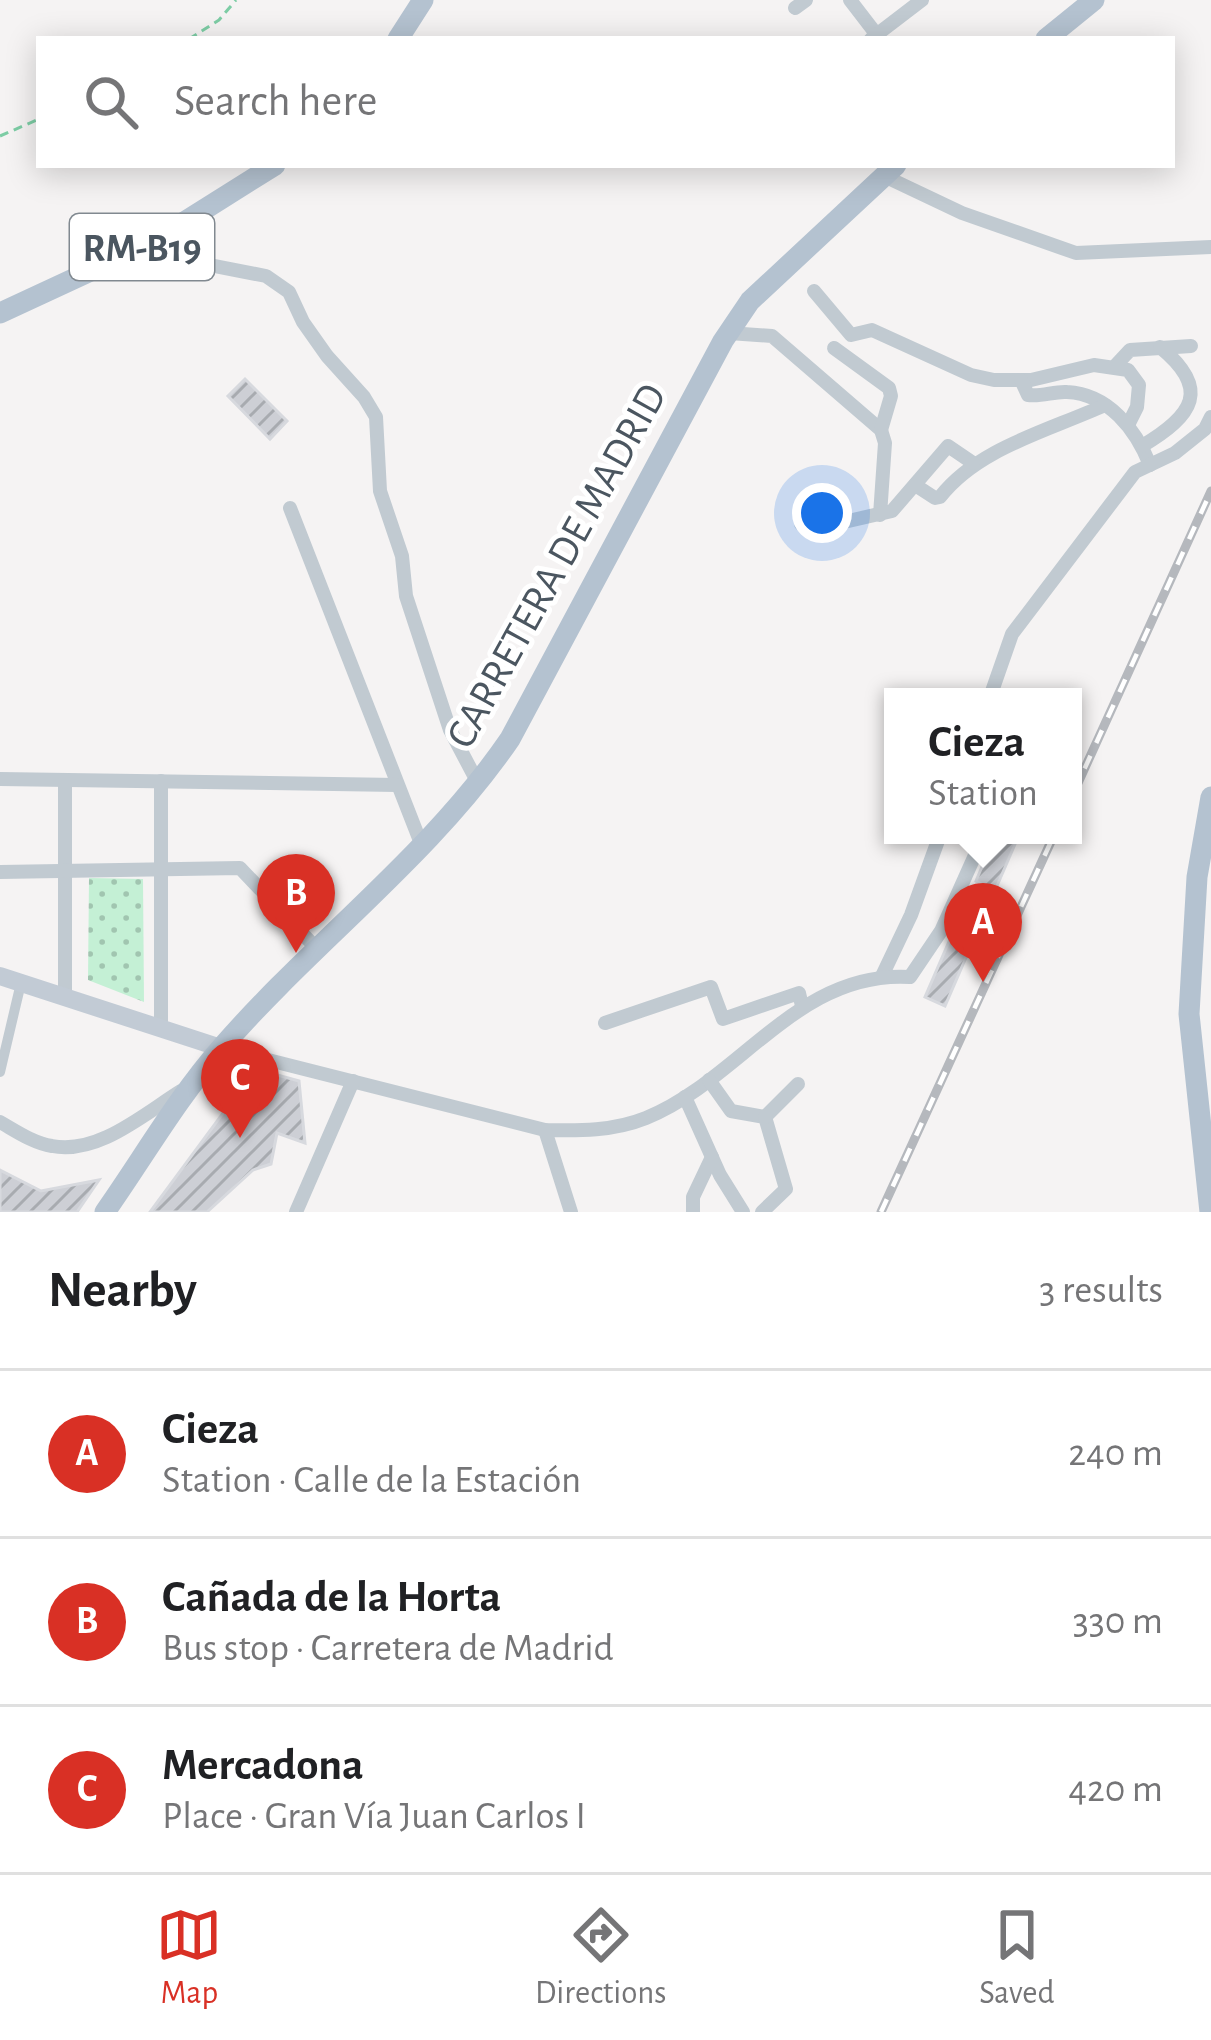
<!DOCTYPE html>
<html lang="en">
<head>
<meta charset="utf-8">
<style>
  body { margin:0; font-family:"Alegreya Sans",sans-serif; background:#f6f6f6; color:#202124 }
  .you { position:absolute; left:822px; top:513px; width:42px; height:42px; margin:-30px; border:9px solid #fff; border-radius:50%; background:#1a73e8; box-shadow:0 0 0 18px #1a73e833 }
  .badge { display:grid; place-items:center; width:78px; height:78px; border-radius:50%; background:#d93025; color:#fff; font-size:39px; font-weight:700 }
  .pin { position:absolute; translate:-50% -99px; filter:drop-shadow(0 3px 6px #0008) }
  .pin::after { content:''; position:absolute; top:63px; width:42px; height:36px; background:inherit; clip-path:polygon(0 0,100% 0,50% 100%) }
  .popup { position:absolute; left:884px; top:688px; width:198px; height:156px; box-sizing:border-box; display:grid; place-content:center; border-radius:0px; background:#fff; filter:drop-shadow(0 3px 9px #0005); font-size:39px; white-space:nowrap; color:#757577 }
  .popup b { font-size:45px; color:#202124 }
  .popup::after { content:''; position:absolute; left:50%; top:100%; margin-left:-24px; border:24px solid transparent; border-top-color:#fff }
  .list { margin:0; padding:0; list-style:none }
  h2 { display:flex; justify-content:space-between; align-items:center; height:156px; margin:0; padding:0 48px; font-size:51px }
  h2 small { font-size:39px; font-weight:400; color:#757577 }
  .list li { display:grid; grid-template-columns:78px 1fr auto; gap:36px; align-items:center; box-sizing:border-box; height:168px; padding:0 48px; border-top:3px solid #e0e0e0 }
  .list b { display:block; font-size:45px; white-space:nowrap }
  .list p { margin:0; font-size:39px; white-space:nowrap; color:#757577 }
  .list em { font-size:39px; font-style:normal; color:#757577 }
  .icon { flex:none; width:66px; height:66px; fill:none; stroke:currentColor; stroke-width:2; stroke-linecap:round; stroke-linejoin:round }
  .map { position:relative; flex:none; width:1211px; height:1212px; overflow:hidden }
  .search { position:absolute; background:#fff; box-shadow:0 6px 30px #0003; left:36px; right:36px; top:36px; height:132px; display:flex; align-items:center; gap:30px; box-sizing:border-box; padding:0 42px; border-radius:0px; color:#757577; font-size:45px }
  .sheet { height:660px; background:#fff }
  nav { display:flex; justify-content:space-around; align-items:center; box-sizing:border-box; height:168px; border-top:3px solid #e0e0e0; background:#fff; font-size:33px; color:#757577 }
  nav a { display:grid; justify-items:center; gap:6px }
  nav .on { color:#d93025 }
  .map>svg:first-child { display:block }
  .park { fill:url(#park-dots) }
  .building { fill:url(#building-hatch); stroke:#d7d9de; stroke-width:3 }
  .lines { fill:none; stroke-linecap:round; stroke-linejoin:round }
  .path { stroke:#7dcda5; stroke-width:3; stroke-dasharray:9 6; stroke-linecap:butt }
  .pedestrian { stroke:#c1cad1; stroke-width:10 }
  .minor { stroke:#c1cad1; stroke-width:14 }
  .secondary { stroke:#c2cbd5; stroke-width:18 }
  .primary { stroke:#b4c2d0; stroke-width:21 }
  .rail-casing { stroke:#b5b8bd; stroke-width:9 }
  .rail { stroke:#fff; stroke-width:4.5; stroke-dasharray:14; stroke-linecap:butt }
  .labels { text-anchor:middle; stroke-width:10; stroke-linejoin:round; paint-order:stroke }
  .shield { fill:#fff; stroke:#818990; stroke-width:3 }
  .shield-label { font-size:39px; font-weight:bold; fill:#4b5660 }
  .street-label { font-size:42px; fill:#4b5660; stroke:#fff }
</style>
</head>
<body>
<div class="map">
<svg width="1211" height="1212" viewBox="0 0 1211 1212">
  <defs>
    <pattern id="park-dots" width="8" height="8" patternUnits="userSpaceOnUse" patternTransform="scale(3)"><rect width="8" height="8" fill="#c4f0d5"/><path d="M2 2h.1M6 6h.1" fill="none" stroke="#a1c5b0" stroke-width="1.8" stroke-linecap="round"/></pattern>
    <pattern id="building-hatch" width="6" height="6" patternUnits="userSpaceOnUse" patternTransform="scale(3)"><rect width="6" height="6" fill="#cdcfd5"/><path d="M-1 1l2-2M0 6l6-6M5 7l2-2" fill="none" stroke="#a8abb0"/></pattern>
  </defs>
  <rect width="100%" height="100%" fill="#f5f3f3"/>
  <!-- park -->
  <polygon class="park" points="89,878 143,879 144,1002 88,980"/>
  <!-- building -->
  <g class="building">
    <polygon points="245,379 287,421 270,439 228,396"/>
    <polygon points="995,835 1019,835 945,1006 925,997 954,930 961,933 983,885 976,881"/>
    <polygon points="252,1068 299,1081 305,1143 277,1133 271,1164 253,1170 207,1212 150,1212 232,1101 222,1074"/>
    <polygon points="0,1170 41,1191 99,1180 77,1212 0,1212"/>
  </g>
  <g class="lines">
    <!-- path -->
    <g class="path">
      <polyline points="189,39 219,20 236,0"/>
      <polyline points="0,136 39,119"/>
    </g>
    <!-- pedestrian -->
    <polyline class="pedestrian" points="0,1072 21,983"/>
    <!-- minor -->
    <g class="minor">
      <polyline points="850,0 880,39"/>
      <polyline points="795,8 806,0"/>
      <polyline points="871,39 922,0"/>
      <polyline points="884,176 962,213 1076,253 1211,247"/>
      <polyline points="151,243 163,256 266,276 289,292 303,322 327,356 364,397 376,417 380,491 402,556 406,596 450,730 478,783"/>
      <polyline points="814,291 851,335 872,330 971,375 994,380 1031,380 1094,365 1128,370 1139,385 1137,407 1128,425"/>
      <polyline points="729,333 772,336 881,430 885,443 880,515"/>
      <polyline points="834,348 889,388 891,396 881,430"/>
      <polyline points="1116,365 1130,350 1191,346"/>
      <path d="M1021,380L1028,395C1042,397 1054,391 1067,392C1109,394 1136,430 1150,465"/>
      <path d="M1142,446C1194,415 1211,389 1160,347"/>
      <path d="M915,485L935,498L940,497C978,448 1048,431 1105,405"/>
      <polyline points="290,508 422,846"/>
      <polyline points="801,524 818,528 892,511 948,446 973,463"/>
      <polyline points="990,697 1012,634 1135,472 1175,453 1205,429 1211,417"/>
      <polyline points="0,779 397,785"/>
      <polyline points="65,780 65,997"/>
      <polyline points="0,872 240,868 318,950"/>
      <polyline points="882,976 911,915 940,835"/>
      <polyline points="605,1023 711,987 723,1019 799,993 802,1006"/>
      <polyline points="161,1028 161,781"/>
      <path d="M221,1048L545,1130C579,1131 614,1131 646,1118C740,1080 798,970 910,977L941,931L984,835"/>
      <polyline points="709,1080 731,1111 765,1117 786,1189 762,1212"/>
      <polyline points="685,1097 720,1175 743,1212"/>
      <polyline points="765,1117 798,1084"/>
      <path d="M0,1122C16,1131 33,1143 52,1146C98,1155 144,1114 181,1091"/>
      <polyline points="545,1130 571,1212"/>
      <polyline points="296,1212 353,1081"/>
      <polyline points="693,1212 693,1197 712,1157"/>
    </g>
    <!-- secondary -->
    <polyline class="secondary" points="0,976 221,1048"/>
    <!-- primary -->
    <g class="primary">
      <polyline points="398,39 423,0"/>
      <polyline points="1046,39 1094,0"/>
      <polyline points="0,313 151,243 275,165"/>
      <path d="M105,1212C143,1158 178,1097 222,1047C314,941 430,856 510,739L723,341L750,301L896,165"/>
      <polyline points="1210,1212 1189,1014 1197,877 1211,797"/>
    </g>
    <defs>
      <g id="rail">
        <polyline points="1073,794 1211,491"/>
        <polyline points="881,1212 1054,835"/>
      </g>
    </defs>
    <!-- rail casing -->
    <use href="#rail" class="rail-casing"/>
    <!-- rail -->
    <use href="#rail" class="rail"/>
  </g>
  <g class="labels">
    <!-- shield labels -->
    <rect class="shield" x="70" y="214" width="144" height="66" rx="9"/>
    <g class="shield-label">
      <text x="142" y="261">RM-B19</text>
    </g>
    <!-- street labels -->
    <g class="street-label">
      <text transform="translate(555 565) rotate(-61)" y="15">CARRETERA DE MADRID</text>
    </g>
  </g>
</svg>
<div class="you"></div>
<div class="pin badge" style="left:983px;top:982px">A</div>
<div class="popup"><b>Cieza</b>Station</div>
<div class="pin badge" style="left:296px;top:953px">B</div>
<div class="pin badge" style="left:240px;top:1138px">C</div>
<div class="search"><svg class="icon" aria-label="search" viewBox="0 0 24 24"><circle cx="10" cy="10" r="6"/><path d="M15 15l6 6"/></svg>Search here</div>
</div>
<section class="sheet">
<h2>Nearby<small>3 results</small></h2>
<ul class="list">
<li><span class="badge">A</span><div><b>Cieza</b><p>Station · Calle de la Estación</p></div><em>240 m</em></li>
<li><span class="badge">B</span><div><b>Cañada de la Horta</b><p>Bus stop · Carretera de Madrid</p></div><em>330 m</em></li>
<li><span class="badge">C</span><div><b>Mercadona</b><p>Place · Gran Vía Juan Carlos I</p></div><em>420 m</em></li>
</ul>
</section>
<nav>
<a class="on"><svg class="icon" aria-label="map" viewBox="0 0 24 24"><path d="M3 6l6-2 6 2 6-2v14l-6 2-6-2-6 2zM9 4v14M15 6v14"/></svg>Map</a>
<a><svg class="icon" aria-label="directions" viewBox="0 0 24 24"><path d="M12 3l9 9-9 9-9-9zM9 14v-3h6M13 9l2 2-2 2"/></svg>Directions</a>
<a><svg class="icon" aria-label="saved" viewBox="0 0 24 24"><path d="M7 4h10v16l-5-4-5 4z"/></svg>Saved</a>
</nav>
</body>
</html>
